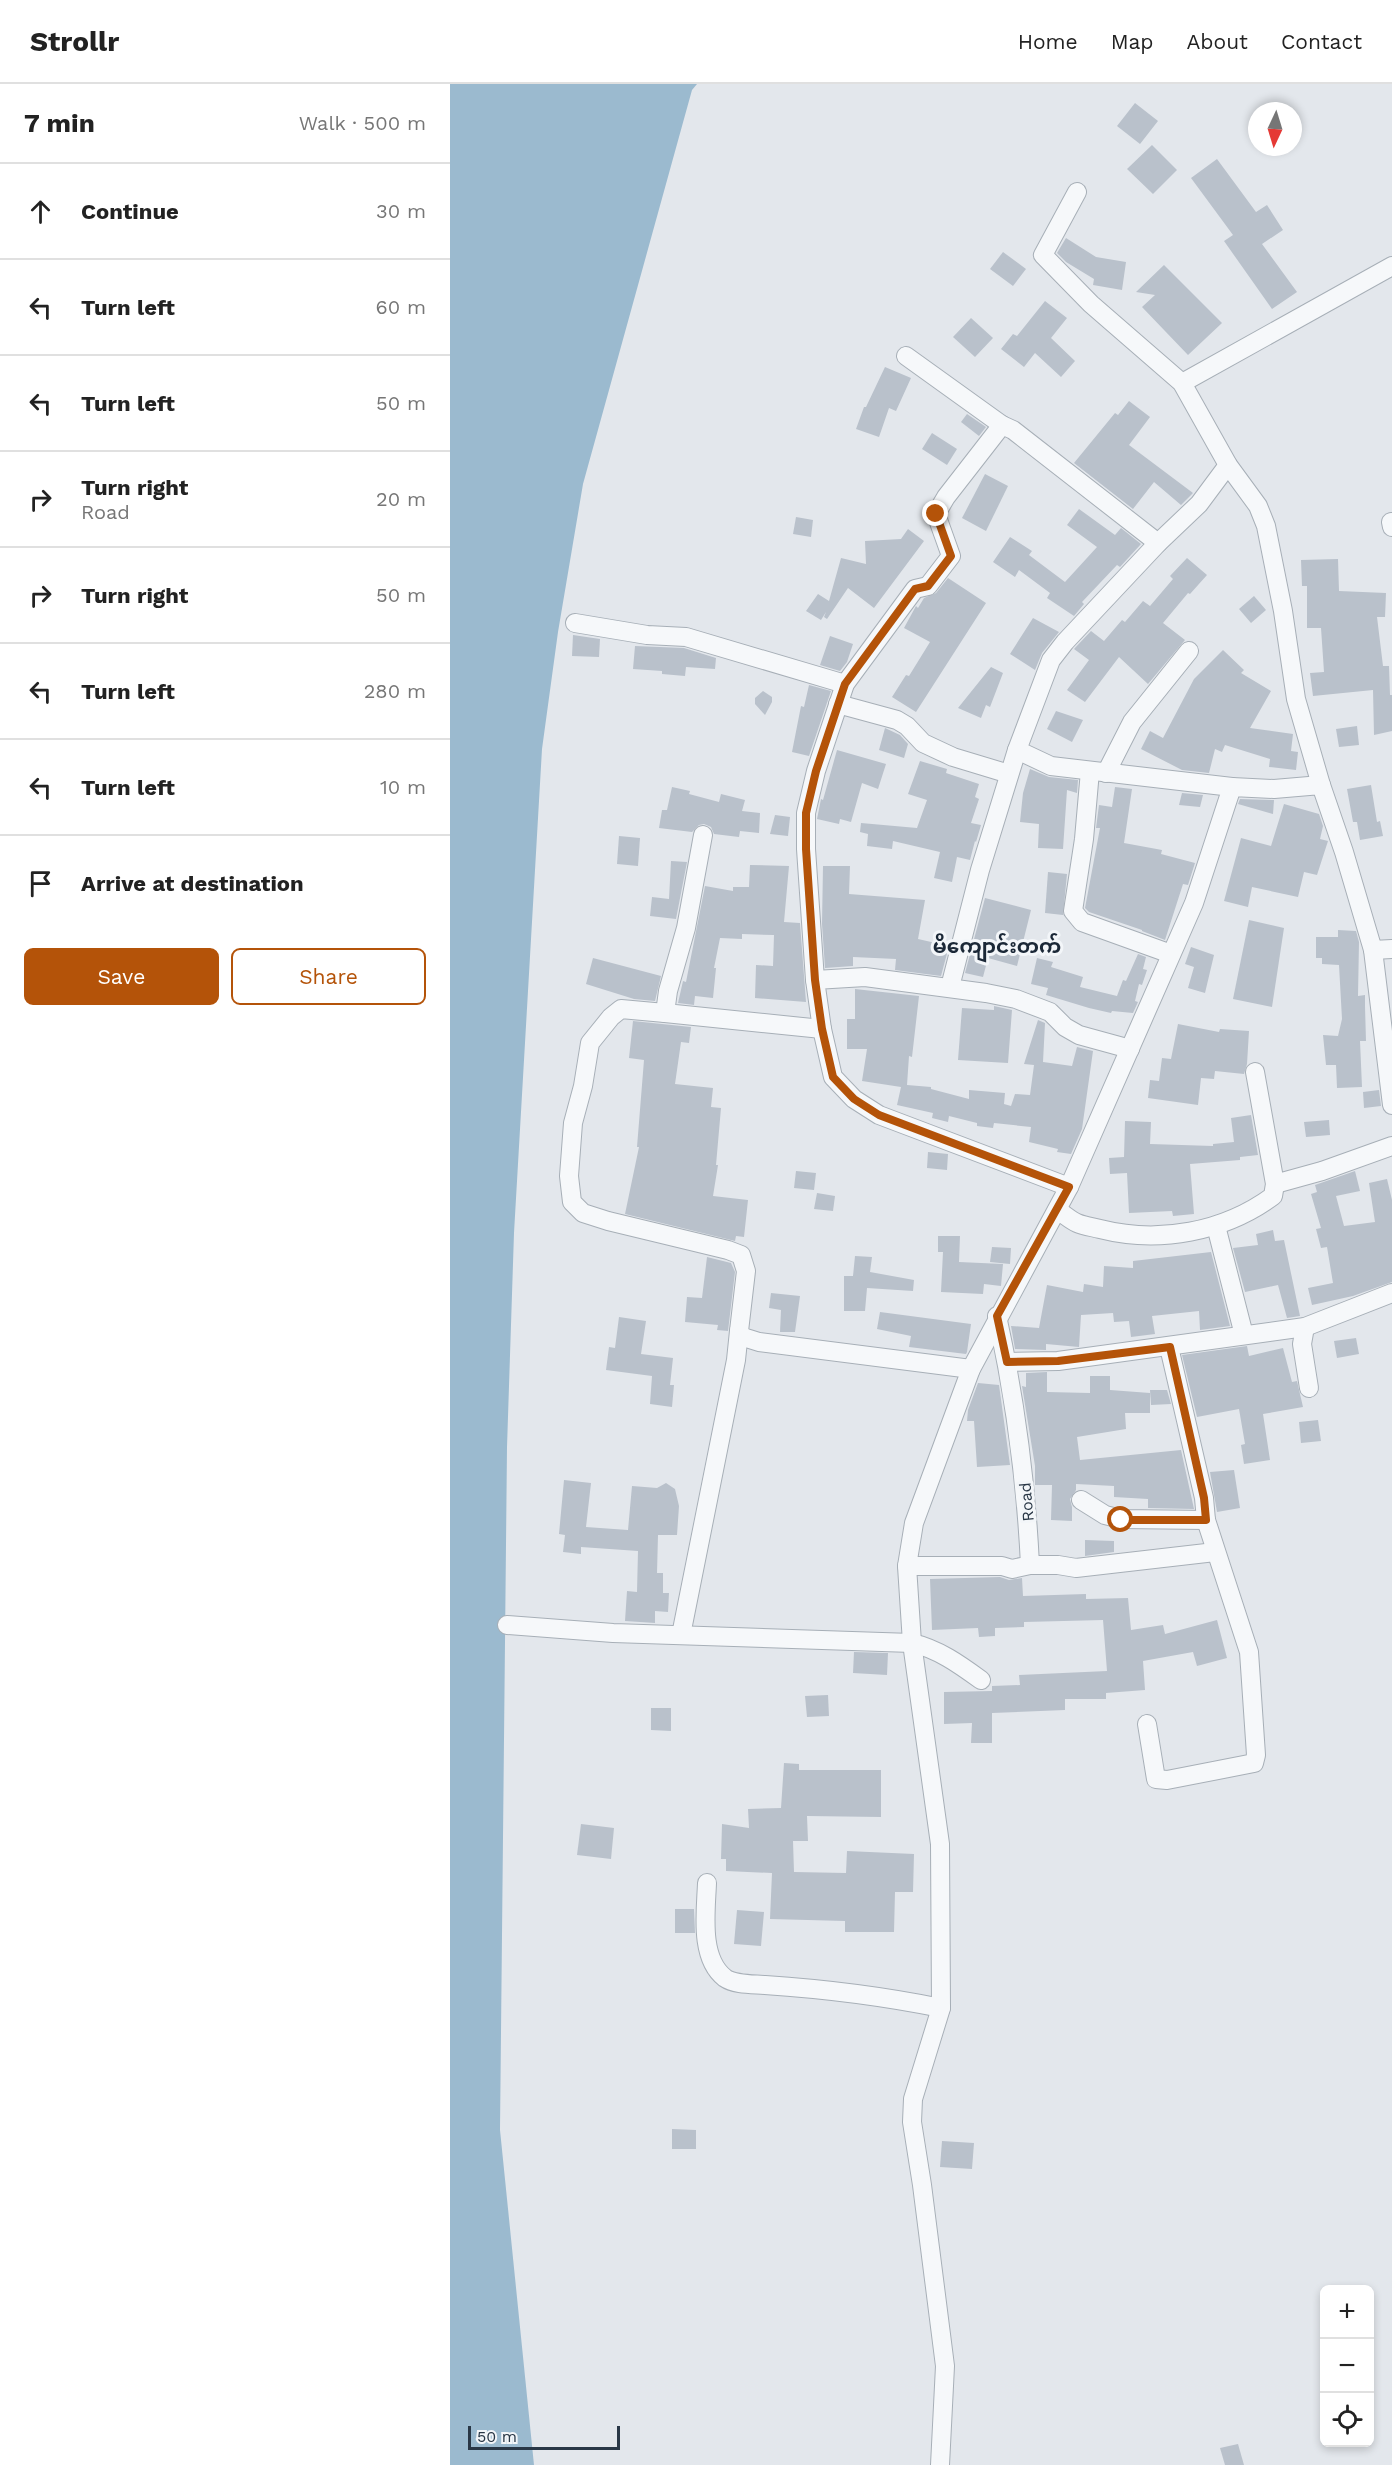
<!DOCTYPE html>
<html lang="en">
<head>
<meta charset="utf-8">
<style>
  body { margin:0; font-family:"Work Sans","Noto Sans Myanmar",sans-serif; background:#f6f6f6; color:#222 }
  .controls { position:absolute; right:18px; bottom:18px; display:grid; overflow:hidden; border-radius:9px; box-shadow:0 3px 9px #0003 }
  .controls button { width:54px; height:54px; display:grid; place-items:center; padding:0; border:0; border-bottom:2px solid #e0e0e0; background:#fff; color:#222; font:30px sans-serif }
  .compass { position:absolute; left:798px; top:18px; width:54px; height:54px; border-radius:50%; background:#fff; box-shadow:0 3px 9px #0003; rotate:184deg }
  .scale { position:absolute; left:18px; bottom:15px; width:152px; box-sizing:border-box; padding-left:6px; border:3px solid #293746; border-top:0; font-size:16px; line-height:21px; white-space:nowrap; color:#293746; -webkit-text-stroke:4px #f3f6f9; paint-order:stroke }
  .stop { position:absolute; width:18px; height:18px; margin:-14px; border:4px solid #b45309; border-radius:50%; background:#fff }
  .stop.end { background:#b45309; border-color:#fff; box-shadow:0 2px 6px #0008 }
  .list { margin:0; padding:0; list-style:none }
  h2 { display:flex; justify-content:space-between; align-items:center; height:78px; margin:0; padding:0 24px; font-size:26px }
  h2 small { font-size:20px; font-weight:400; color:#767676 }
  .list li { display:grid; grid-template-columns:39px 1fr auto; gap:18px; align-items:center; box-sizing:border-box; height:96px; padding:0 24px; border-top:2px solid #e0e0e0 }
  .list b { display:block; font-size:22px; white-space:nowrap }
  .list p { margin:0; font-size:20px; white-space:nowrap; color:#767676 }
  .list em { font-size:20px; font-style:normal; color:#767676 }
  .actions { display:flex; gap:12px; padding:18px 24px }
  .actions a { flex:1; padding:14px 0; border:2px solid #b45309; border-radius:9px; text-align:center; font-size:21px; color:#b45309 }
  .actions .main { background:#b45309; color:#fff }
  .icon { flex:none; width:33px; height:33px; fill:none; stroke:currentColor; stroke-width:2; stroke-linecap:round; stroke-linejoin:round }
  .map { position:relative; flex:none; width:942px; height:2381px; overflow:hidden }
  header { display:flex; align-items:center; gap:36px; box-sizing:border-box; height:84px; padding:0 30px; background:#fff; border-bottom:2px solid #e0e0e0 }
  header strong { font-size:28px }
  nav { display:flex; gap:33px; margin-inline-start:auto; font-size:21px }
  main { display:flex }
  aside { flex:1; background:#fff }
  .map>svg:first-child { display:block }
  .water { fill:#9bbacf }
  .building { fill:#b9c1cb }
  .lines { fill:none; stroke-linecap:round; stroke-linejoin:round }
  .minor-casing { stroke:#a7afb7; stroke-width:20 }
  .minor { stroke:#f6f8fa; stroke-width:18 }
  .route { stroke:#b45309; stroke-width:8 }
  .labels { text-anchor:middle; stroke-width:6; stroke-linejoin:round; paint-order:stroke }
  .street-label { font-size:16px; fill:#293746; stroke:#f3f6f9 }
  .quarter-label { font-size:20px; font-weight:bold; fill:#1b2837; stroke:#f3f6f9 }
</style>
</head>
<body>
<header>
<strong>Strollr</strong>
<nav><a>Home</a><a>Map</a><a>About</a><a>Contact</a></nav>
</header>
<main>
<aside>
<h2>7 min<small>Walk · 500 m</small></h2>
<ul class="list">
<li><svg class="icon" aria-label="ahead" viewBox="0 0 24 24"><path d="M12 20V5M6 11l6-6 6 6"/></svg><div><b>Continue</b></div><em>30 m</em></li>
<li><svg class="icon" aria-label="left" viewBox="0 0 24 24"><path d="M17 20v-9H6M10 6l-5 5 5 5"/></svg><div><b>Turn left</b></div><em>60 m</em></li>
<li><svg class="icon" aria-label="left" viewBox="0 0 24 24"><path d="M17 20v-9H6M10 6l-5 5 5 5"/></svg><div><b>Turn left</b></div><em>50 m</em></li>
<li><svg class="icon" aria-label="right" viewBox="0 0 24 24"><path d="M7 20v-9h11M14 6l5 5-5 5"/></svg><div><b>Turn right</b><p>Road</p></div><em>20 m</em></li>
<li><svg class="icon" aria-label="right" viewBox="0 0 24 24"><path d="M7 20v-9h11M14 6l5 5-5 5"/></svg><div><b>Turn right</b></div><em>50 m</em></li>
<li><svg class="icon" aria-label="left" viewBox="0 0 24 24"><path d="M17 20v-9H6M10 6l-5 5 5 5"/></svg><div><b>Turn left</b></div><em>280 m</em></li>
<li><svg class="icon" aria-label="left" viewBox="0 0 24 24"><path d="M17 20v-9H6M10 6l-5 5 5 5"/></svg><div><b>Turn left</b></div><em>10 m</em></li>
<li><svg class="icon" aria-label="arrive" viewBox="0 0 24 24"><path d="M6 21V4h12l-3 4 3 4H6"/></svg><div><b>Arrive at destination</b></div></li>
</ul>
<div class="actions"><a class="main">Save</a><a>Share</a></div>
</aside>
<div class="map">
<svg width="942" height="2381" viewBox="0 0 942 2381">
  <rect width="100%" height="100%" fill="#e3e7ec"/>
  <!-- water -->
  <polygon class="water" points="0,0 247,0 242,6 133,400 108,548 92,665 64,1149 57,1363 50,2046 84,2381 0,2381"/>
  <!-- building -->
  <g class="building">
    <polygon points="685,19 708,37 690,60 667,42"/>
    <polygon points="702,61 727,86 703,110 677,85"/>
    <polygon points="767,75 806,128 817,121 833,146 812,160 847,208 822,225 774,157 783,151 741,94"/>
    <polygon points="616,154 646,173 676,178 672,206 643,201 644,195 616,178 607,169"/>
    <polygon points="553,168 576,185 563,202 540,185"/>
    <polygon points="714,181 772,239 738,271 692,223 705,211 686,208"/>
    <polygon points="595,217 617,234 601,254 625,277 611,293 585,269 574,283 551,265 563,250 567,252"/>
    <polygon points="521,234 543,254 525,273 503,253"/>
    <polygon points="435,283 461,294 446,327 439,324 429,353 406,345 414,323 416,323"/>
    <polygon points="679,317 700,333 679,361 743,409 731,421 704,398 683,425 624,379 665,329 668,331"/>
    <polygon points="517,330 536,343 529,352 511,338"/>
    <polygon points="482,349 507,365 497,381 472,365"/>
    <polygon points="535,390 558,402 536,447 512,434"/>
    <polygon points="629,425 665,451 671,444 691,460 670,483 667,481 632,518 634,520 624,532 597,514 600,509 569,486 565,493 543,478 560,453 582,467 579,471 615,498 647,463 617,441"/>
    <polygon points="346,433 363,436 361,453 343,450"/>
    <polygon points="458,445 474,457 424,524 398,504 377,535 374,533 376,528 371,536 356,527 368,510 379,517 391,474 416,480 415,457 451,455"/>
    <polygon points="737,474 757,491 740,510 738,509 713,539 735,556 698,600 669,573 635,618 617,606 639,576 624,565 641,547 654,557 672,536 675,538 693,517 700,522 723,495 720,492"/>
    <polygon points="888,475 889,507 936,509 935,533 927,533 933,582 939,582 940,611 942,611 942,647 924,651 923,606 863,612 860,589 874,588 871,544 857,544 857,502 852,502 851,476"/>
    <polygon points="498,494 536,519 466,628 442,613 456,591 459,592 480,558 454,544 466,522 468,524 474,514 486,509"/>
    <polygon points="804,512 816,526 801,539 789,525"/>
    <polygon points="583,534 609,548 592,569 585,586 560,570"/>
    <polygon points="123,551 150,555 149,573 122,572"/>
    <polygon points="380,552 403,560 397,578 390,587 370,581"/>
    <polygon points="185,562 234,564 266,574 265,585 236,583 235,592 212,590 212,587 183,585"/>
    <polygon points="773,566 794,586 791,589 821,607 800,644 843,650 841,667 848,668 846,686 819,683 820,675 775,661 772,668 765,665 759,689 732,686 691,665 700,647 713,654 744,595"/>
    <polygon points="541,583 553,589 540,623 536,621 531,634 508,624"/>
    <polygon points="359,601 381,607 359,672 342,668 351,622 354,623"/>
    <polygon points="313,607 322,613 322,618 315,631 305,620 305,614"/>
    <polygon points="606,627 633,636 622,658 597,645"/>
    <polygon points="907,642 909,661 889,663 886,645"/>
    <polygon points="435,644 450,651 458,660 454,674 429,666"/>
    <polygon points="387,666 436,680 428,705 412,699 401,738 390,735 389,740 367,735 371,715 373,716"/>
    <polygon points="470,677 497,685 496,689 529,700 525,713 529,715 521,739 531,741 526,758 525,757 520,776 507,773 502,798 484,794 490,768 443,757 442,765 417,762 418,750 410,748 411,739 467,744 477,716 458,710"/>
    <polygon points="580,685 599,693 628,696 627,709 617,706 613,765 588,764 589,740 570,738 573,709"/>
    <polygon points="921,701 927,738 930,737 933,752 910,756 907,738 903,738 897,705"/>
    <polygon points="222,703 240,707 239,710 269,718 271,710 295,716 292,727 310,729 309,749 290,747 289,753 264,750 261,743 254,740 249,741 242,748 209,744 212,726 217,726"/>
    <polygon points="665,703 682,705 674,759 712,766 711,770 745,779 738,801 733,800 715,856 692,847 692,846 639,828 635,824 650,744 646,744 649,721 662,723"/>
    <polygon points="732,709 753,711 750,723 729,721"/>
    <polygon points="790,715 824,716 823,730 788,720"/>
    <polygon points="834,720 869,730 873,742 870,755 878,757 867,791 854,788 848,813 802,803 798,823 774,817 791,754 821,762"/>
    <polygon points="325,731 340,733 338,752 320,750"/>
    <polygon points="169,752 190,754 188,782 167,780"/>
    <polygon points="221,777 237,778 226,835 200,832 202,813 219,815"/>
    <polygon points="300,781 339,782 334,838 350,839 356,918 305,914 306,881 323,882 324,851 292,850 292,855 270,854 264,884 266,884 263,914 245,912 244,921 228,919 233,897 236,898 255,802 283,807 283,803 299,803"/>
    <polygon points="373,782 400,782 399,810 475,816 468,855 499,862 491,892 445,886 446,875 403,873 403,882 375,884 372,840"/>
    <polygon points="598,788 617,790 613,831 595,829"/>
    <polygon points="535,814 581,826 567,882 538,874 533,893 515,889"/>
    <polygon points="799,836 834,844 822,923 783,915"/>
    <polygon points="888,846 906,847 909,858 908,912 915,911 915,922 916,957 910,957 912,1003 887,1004 886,981 876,981 873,951 888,952 892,935 889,881 872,880 872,874 866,874 866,853 888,853"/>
    <polygon points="741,863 764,871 755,909 738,904 744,883 735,880"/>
    <polygon points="688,870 696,873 693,885 697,886 692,901 689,900 685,917 688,918 683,929 662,927 661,929 639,924 596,911 598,904 581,900 587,874 603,878 601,883 633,893 630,903 667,912 673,896 676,897"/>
    <polygon points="143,874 211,892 205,917 184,915 136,900"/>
    <polygon points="405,905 469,912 462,973 459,972 457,1001 481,1003 481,1005 519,1015 519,1006 555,1009 554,1020 561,1022 565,1010 580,1011 584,981 574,980 588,936 595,939 593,978 622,982 627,963 643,967 632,1045 621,1070 607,1068 608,1065 579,1058 581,1043 544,1039 543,1044 527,1042 527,1039 499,1032 498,1038 482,1034 483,1029 447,1021 451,1003 412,997 417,965 397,965 397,935 405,935"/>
    <polygon points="544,922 562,926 558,979 508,976 512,924 544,926"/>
    <polygon points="183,937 241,943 239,959 231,958 225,1000 263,1004 261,1023 271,1024 266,1081 268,1081 263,1112 298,1116 294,1153 286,1152 285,1157 175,1130 189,1063 187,1063 194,976 179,974"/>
    <polygon points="728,940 769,948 770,945 799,947 797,980 794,990 765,987 764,995 751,994 748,1021 698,1014 700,996 709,997 712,974 721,975"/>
    <polygon points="929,1006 931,1022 914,1024 913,1008"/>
    <polygon points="801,1031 808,1071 790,1073 790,1076 740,1080 744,1130 723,1132 722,1127 679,1129 677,1089 660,1090 659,1074 674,1073 675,1037 701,1038 700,1060 763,1062 763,1060 784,1058 781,1034"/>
    <polygon points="879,1036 880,1051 856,1053 854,1038"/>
    <polygon points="478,1068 498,1070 497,1086 477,1084"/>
    <polygon points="346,1087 366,1089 364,1106 344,1104"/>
    <polygon points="905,1087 910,1107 886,1112 894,1142 925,1138 919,1099 937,1095 942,1116 942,1198 903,1212 862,1221 858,1204 883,1199 877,1163 871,1164 866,1145 871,1144 861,1110 867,1108 865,1101"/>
    <polygon points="367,1109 385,1112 383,1127 364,1125"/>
    <polygon points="823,1146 825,1157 834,1156 850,1232 837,1234 828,1201 795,1208 783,1164 808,1161 806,1150"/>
    <polygon points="488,1152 510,1152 509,1178 553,1180 551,1202 534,1200 533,1210 491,1208 493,1168 488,1168"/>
    <polygon points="542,1163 561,1164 560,1180 540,1178"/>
    <polygon points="761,1168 780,1242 750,1246 749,1227 702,1232 705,1250 681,1253 679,1237 664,1238 663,1229 631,1231 629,1263 596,1260 596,1266 565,1265 561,1242 589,1244 597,1201 633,1208 634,1200 653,1203 654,1182 683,1184 683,1177"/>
    <polygon points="405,1172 422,1173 420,1188 464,1196 463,1207 417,1204 415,1227 394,1227 394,1192 403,1192"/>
    <polygon points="257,1173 281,1179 285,1188 278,1247 267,1246 268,1241 235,1238 237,1213 252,1214"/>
    <polygon points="321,1209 350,1212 345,1248 330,1248 331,1226 319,1224"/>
    <polygon points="430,1228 521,1240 517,1268 516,1270 459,1263 461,1252 427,1245"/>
    <polygon points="169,1233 196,1237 191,1270 223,1274 220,1301 224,1301 222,1323 200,1320 202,1292 156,1286 159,1263 165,1264"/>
    <polygon points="906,1254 909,1270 887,1274 884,1257"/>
    <polygon points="797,1262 799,1272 833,1264 842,1298 847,1297 853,1323 813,1330 820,1376 794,1380 791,1361 795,1360 789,1325 747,1333 732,1271"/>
    <polygon points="597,1288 597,1308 640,1309 640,1292 660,1292 660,1306 700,1309 700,1329 675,1329 676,1345 627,1353 630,1376 731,1366 744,1425 698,1424 698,1415 664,1413 664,1402 626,1400 626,1406 620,1415 622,1423 622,1437 601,1436 602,1401 585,1401 585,1382 572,1302 576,1303 576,1289"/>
    <polygon points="528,1299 549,1301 560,1381 527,1383 524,1337 517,1337 518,1326"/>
    <polygon points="700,1306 717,1306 721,1320 701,1321"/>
    <polygon points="868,1336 871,1357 851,1359 849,1338"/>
    <polygon points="784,1386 790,1424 767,1428 760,1388"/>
    <polygon points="114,1396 141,1399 136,1443 178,1446 182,1402 207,1404 216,1399 225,1405 229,1422 227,1451 208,1451 207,1489 213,1489 213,1509 219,1509 218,1528 205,1527 205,1539 175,1537 177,1507 187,1508 188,1467 131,1463 131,1470 113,1468 115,1451 109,1450"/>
    <polygon points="635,1456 664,1457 664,1468 635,1472"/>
    <polygon points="550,1493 559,1496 572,1494 573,1512 636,1510 636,1515 678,1514 681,1546 713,1541 715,1550 767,1536 777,1574 747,1582 743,1568 693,1577 695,1606 656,1609 656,1615 615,1615 615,1626 542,1629 542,1659 521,1659 522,1639 494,1640 494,1608 542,1607 542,1602 570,1601 569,1591 657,1587 653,1536 574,1538 574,1543 545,1544 545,1552 529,1553 528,1544 482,1546 480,1495"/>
    <polygon points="404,1568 438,1569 437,1591 403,1589"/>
    <polygon points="378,1611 379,1632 357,1633 355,1612"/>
    <polygon points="201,1624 221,1624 221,1647 201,1646"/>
    <polygon points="334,1679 349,1680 349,1686 431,1686 431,1733 357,1732 358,1757 343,1757 344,1788 396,1789 397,1767 464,1770 463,1808 445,1808 444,1848 395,1848 395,1837 320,1835 322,1789 276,1787 276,1775 271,1775 272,1740 299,1744 298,1725 331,1724"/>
    <polygon points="131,1740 164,1744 161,1775 127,1771"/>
    <polygon points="225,1825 244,1825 245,1849 225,1849"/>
    <polygon points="287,1826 314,1828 311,1862 284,1860"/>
    <polygon points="222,2045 246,2046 246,2065 222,2065"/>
    <polygon points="492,2057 524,2059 522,2085 490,2083"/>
    <polygon points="788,2360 794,2381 775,2381 770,2364"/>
  </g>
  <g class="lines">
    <defs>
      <g id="minor">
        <polyline points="627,108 593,171 641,220 732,299 778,381 808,422 816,442 833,527 846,615 871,701"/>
        <polyline points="456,272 552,341 563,346 708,459"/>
        <polyline points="732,299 942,182"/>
        <polyline points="778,381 749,420 708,459 615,558 601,576 567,666 601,682 782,703"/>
        <polyline points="941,438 942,443"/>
        <polyline points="125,539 197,551 236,553 395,600"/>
        <polyline points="388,620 447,636 457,642 473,659 503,673 559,690"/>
        <polyline points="640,687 634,755 623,827 632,838 721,870"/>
        <polyline points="656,689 682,638 739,567"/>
        <polyline points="253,751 236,844 218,907 215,929 372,945"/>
        <polyline points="923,866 942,1021"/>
        <polyline points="365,896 356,765 356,729 366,687 395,600 465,505 478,502 501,472 486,430 496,413 552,341"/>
        <polyline points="500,903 530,786 567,666"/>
        <polyline points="215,929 171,925 161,933 140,959 133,1002 123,1039 119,1092 122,1118 133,1129 158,1137 278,1166 291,1171 296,1187 289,1247 293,1253 309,1258 521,1285"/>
        <polyline points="825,1100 872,1087 942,1062"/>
        <polyline points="619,1103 429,1031 404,1015 383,993 372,945 365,896 415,893 536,909 566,915 600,928 615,943 629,951 680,965"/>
        <path d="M607,1126C614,1130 620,1136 627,1139C634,1142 642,1143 650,1145C709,1160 774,1148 823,1112L825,1100L805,988"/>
        <polyline points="766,1142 794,1251"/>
        <polyline points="855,1243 852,1260 859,1304"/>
        <polyline points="557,1278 608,1277 855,1243 942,1209"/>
        <polyline points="631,1416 655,1431 671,1435 756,1436"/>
        <polyline points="580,1481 608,1481 626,1484 765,1468"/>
        <path d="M457,1482H552L562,1485L580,1481C576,1398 565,1314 547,1232"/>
        <path d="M57,1541L163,1549L462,1559C488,1565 509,1580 531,1596"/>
        <polyline points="231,1551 286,1276 289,1247"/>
        <polyline points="697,1640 706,1695 717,1696 804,1679 806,1671 799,1568 756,1436 754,1414 719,1263"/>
        <path d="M257,1799C256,1827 249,1874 275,1894C285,1901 303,1900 315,1901C375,1905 432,1912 491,1924"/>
        <polyline points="490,2381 495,2282 472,2101 462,2038 463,2015 491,1924 490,1760 462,1559 457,1482 464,1439 521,1285 619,1103 744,819 782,703 824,705 871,701 894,768 923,866 942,865"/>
      </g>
    </defs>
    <!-- minor casing -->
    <use href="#minor" class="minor-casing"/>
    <!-- minor -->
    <use href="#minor" class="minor"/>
  </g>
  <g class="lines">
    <!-- route -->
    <polyline class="route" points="486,430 501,472 478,502 465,505 395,600 366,687 356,729 356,765 365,896 372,945 383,993 404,1015 429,1031 619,1103 547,1232 557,1278 608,1277 720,1263 754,1414 756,1436 671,1436"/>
  </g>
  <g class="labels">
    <!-- street labels -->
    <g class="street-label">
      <text transform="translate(576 1418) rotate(-95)" y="6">Road</text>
    </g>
    <!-- quarter labels -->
    <g class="quarter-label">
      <text x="547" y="869">မိကျောင်းတက်</text>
    </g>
  </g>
</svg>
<div class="controls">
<button>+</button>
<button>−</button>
<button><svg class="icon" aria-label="locate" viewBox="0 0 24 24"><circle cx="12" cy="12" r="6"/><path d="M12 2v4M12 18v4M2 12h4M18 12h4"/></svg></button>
</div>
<svg class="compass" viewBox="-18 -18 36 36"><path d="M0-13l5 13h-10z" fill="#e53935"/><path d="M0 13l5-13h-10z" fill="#767676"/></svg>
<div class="scale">50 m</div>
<div class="stop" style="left:671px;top:1436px"></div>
<div class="stop end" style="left:486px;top:430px"></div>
</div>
</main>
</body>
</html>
